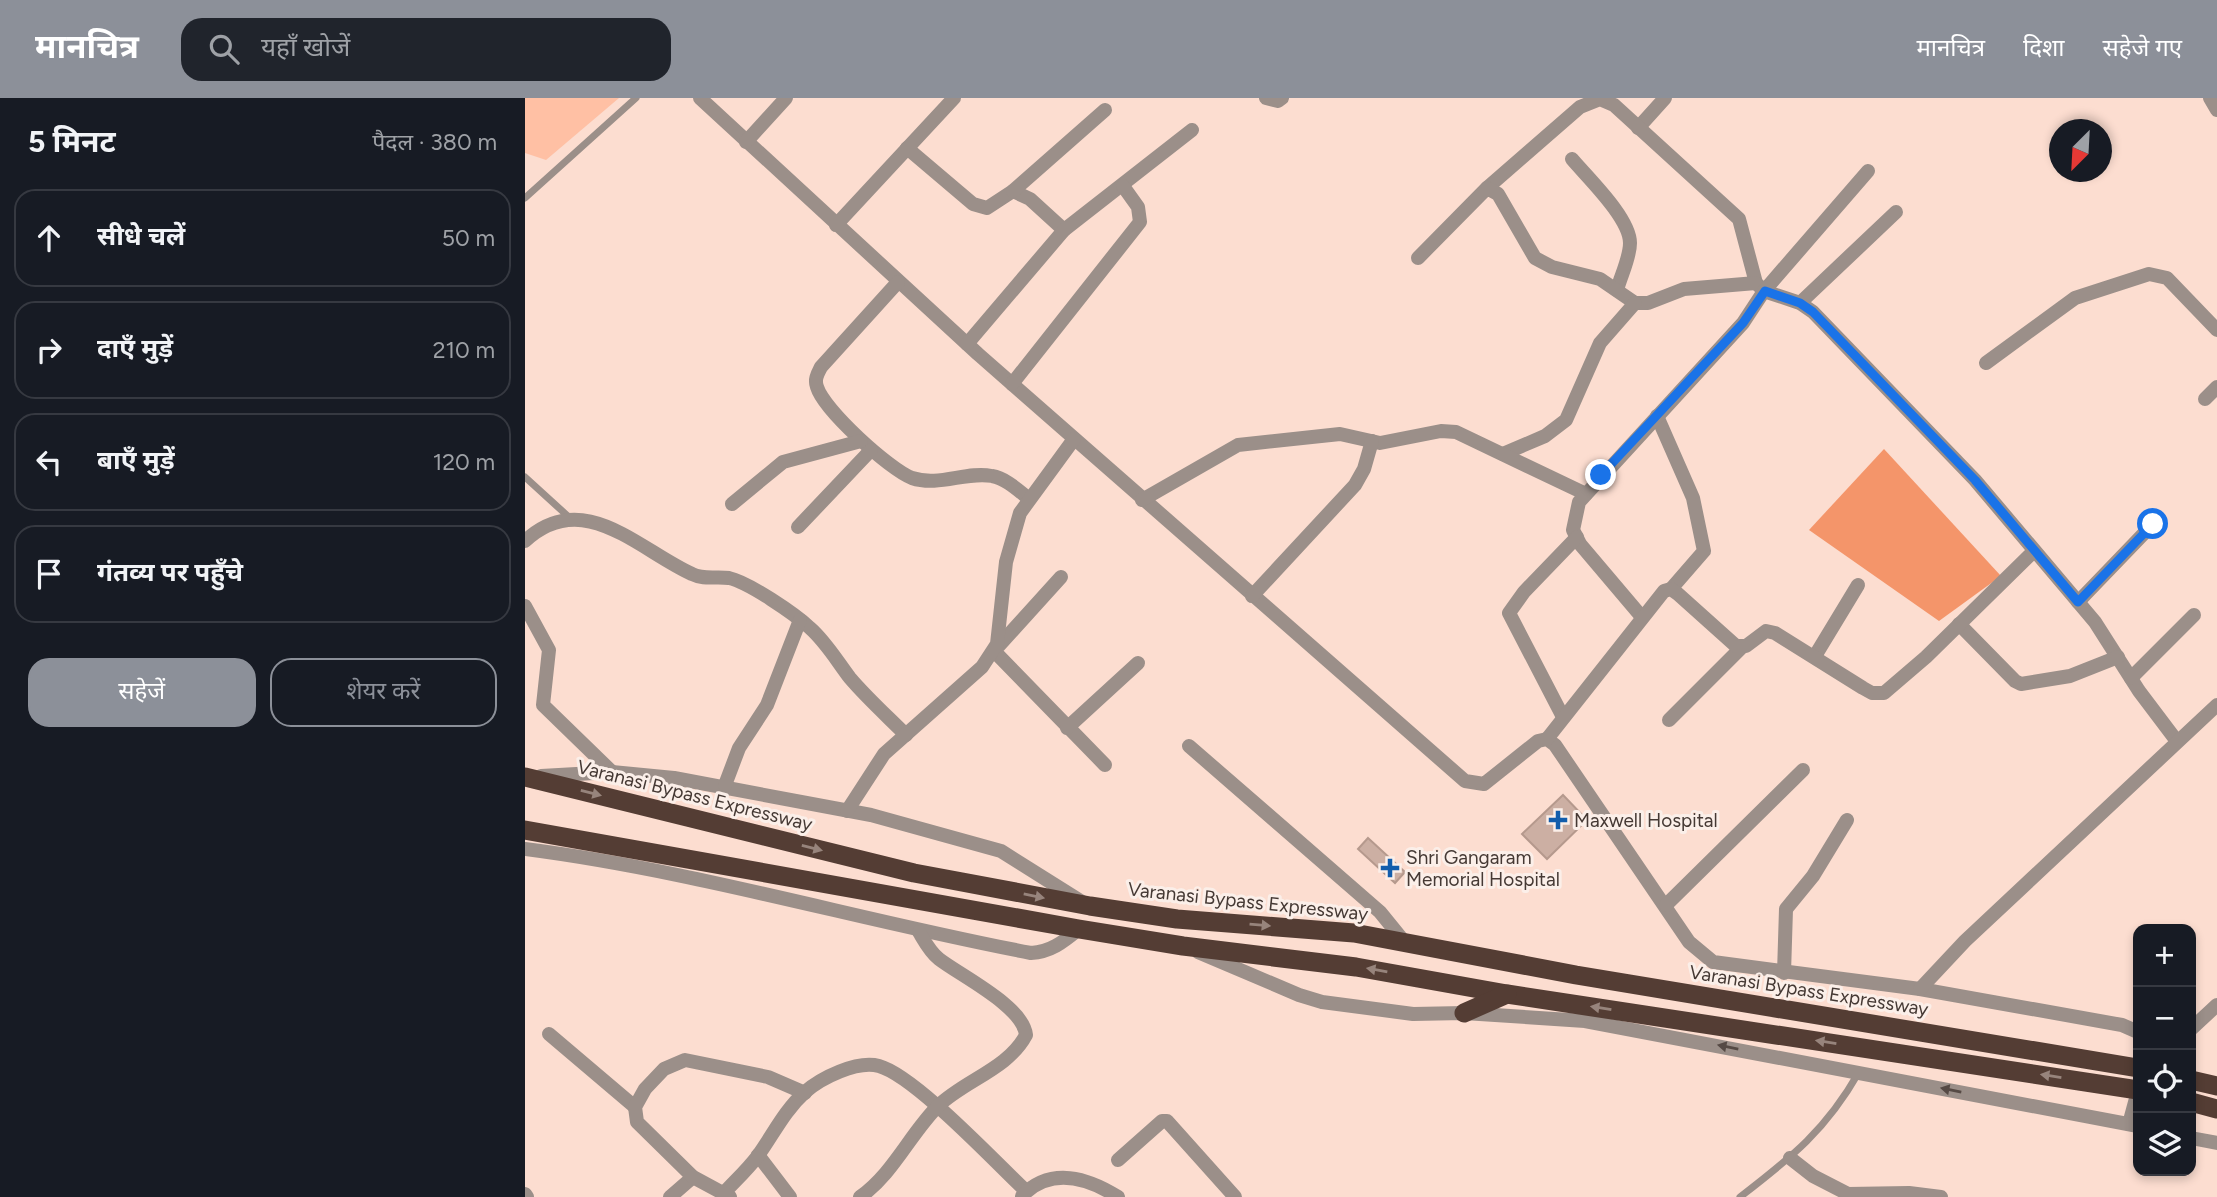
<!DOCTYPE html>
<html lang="hi">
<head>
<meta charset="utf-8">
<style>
  body { margin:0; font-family:Figtree,"Noto Sans Devanagari",sans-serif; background:#20242c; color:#f1f3f6 }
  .controls { position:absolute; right:21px; bottom:21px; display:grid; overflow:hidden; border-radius:14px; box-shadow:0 4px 10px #0003 }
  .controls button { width:63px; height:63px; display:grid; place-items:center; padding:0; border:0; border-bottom:2px solid #363941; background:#171b24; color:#f1f3f6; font:35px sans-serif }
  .compass { position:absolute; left:1524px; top:21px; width:63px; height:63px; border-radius:50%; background:#171b24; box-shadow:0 4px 10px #0003; rotate:204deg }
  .stop { position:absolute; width:21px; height:21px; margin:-16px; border:5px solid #1a73e8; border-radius:50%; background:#fff }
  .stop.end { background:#1a73e8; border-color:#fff; box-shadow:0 2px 7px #0008 }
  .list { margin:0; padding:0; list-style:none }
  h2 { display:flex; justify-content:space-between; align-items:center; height:91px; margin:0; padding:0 28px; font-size:30px }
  h2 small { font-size:23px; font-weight:400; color:#9ea1a6 }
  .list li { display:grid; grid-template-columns:46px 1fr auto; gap:21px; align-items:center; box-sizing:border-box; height:98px; margin:0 14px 14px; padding:0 14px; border:2px solid #363941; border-radius:21px }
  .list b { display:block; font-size:26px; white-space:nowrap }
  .list em { font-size:23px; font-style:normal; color:#9ea1a6 }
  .actions { display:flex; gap:14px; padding:21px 28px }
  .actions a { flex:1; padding:16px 0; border:2px solid #8c9099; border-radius:21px; text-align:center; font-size:24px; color:#8c9099 }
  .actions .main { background:#8c9099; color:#fff }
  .icon { flex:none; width:38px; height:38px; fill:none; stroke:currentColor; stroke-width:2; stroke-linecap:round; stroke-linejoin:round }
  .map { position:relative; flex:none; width:1692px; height:1099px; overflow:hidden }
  header { display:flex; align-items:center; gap:42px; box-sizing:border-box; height:98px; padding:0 35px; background:#8c9099; color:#fff }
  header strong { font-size:33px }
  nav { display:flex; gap:38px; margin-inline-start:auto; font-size:24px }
  .search { width:490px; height:63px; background:#20242c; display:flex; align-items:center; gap:18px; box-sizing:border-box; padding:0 24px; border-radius:21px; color:#9ea1a6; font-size:26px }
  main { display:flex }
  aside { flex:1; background:#171b24 }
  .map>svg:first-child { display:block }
  .green { fill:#ffc0a4 }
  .water { fill:#f4956a }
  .building { fill:#ccafa3; stroke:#b5998d; stroke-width:2 }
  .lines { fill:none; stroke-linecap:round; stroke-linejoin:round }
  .service { stroke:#9b8f89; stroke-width:7 }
  .minor { stroke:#9b8f89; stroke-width:14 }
  .tertiary { stroke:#9b8f89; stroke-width:14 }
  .trunk { stroke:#543d34; stroke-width:19 }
  .oneway { fill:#97847c }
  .oneway2 { fill:#564a45 }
  .route { stroke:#1a73e8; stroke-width:9 }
  .poi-dot { fill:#125dac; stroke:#fbefe9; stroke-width:2.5 }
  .labels { text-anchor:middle; stroke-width:6; stroke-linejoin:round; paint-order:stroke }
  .street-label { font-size:19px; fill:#453934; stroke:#fbefe9 }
  .poi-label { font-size:19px; fill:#453934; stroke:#fbefe9; text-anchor:start }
</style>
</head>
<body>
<header>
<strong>मानचित्र</strong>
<div class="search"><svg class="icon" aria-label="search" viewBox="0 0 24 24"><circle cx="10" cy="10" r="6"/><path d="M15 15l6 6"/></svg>यहाँ खोजें</div>
<nav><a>मानचित्र</a><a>दिशा</a><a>सहेजे गए</a></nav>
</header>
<main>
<aside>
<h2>5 मिनट<small>पैदल · 380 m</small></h2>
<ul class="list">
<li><svg class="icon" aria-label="ahead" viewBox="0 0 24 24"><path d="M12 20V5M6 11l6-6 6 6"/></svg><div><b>सीधे चलें</b></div><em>50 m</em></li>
<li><svg class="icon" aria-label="right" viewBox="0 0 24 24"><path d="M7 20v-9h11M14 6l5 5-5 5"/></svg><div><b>दाएँ मुड़ें</b></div><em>210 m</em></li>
<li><svg class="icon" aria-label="left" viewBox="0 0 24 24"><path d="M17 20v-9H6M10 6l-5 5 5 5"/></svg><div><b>बाएँ मुड़ें</b></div><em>120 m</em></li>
<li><svg class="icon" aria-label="arrive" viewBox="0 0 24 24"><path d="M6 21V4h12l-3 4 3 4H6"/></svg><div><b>गंतव्य पर पहुँचे</b></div></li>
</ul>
<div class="actions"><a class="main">सहेजें</a><a>शेयर करें</a></div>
</aside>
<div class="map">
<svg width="1692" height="1099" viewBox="0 0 1692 1099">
  <rect width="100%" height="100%" fill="#fcddd0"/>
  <!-- green -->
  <polygon class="green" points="0,0 94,0 21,62 0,55"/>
  <!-- water -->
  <polygon class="water" points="1359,351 1476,478 1414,523 1284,432"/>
  <!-- building -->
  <g class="building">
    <polygon points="1038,697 1062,722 1022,761 997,736"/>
    <polygon points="843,740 880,774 870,785 833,751"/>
  </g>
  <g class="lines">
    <!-- service -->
    <g class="service">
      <polyline points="0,100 111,0"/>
      <polyline points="0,379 46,421"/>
      <path d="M1215,1099C1267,1059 1301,1032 1334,974"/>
    </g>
    <!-- minor -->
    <g class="minor">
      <polyline points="175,0 453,256 940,683 959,686 1013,643 1022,641 1030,647 1164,844 1188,864 1395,891 1597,927 1613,934"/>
      <polyline points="741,0 753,3 757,0"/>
      <polyline points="1685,0 1692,12"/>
      <polyline points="1113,30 1140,0"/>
      <polyline points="221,44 261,0"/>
      <polyline points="382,50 448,106 462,110 488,93 505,101 539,132"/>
      <path d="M1047,61C1063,80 1105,120 1105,145C1105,160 1096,177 1092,192"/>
      <polyline points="962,90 1055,9 1075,1 1089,7 1214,121 1231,185 1239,193 1275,205 1288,214 1450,382 1570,524 1614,593 1651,642"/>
      <polyline points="488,93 580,12"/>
      <polyline points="311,127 429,0"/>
      <polyline points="893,160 962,90 973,96 1010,160 1027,169 1075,181 1110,205 1123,205 1159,191 1231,185"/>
      <path d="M373,184L296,269C293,275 289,281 292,289C299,312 364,371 387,380C414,389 441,373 467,378C480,380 493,392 503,400"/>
      <polyline points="1275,205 1371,114"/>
      <polyline points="442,246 539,132 667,32"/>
      <polyline points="1461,265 1550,200 1624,176 1642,180 1692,232"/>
      <polyline points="487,286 615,124 613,109 598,88"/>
      <polyline points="1680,301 1692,289"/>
      <polyline points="1132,318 1168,400 1179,453 1146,491"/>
      <polyline points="978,356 1020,338 1041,322 1075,245 1110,205"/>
      <polyline points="617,402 713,347 815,336 855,345 916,333 931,334 1061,396"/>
      <polyline points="207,406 258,364 336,343"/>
      <polyline points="273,429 346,352"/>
      <path d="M0,443C58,389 114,452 167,476C179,482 191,478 204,480C223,484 270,516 285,530C301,544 312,563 325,580C342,600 362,618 381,637"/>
      <polyline points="536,479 469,553 580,667"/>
      <polyline points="727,498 830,387 839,371 847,343"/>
      <polyline points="1553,504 1628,426"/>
      <polyline points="0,508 24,552 18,607 87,674"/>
      <polyline points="1116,518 1055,446 1048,432 1054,404 1218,225 1239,193 1343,73"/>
      <polyline points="1434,526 1490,583 1496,586 1545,578 1593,559"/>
      <polyline points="1290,558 1333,487"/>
      <polyline points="1606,580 1669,517"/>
      <polyline points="1038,619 984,515 999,494 1052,439"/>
      <polyline points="1144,622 1216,550"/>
      <polyline points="542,630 613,565"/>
      <polyline points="1022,641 1139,493 1146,491 1153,496 1211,548 1221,548 1241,533 1250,535 1338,590 1347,595 1359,595 1401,559 1509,453"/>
      <polyline points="664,648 855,814 881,846"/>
      <polyline points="16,678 87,674 149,680 346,717 476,753 557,804"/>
      <polyline points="200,687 214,650 242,607 275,522"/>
      <polyline points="322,713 359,656 457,569 472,546 481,464 495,415 549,341"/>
      <path d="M0,751C171,773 337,823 506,855C526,854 538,844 554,831"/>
      <polyline points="1141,807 1278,672"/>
      <polyline points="1259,875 1261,811 1288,778 1322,722"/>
      <polyline points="1395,891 1440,843 1692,607"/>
      <polyline points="1666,931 1692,907"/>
      <polyline points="24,936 110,1009"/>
      <polyline points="1604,1026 1613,993"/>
      <polyline points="233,1057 265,1099"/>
      <polyline points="1265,1060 1288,1078 1323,1096 1384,1095 1416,1099"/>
      <polyline points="593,1062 637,1023 642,1023 710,1099"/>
      <path d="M199,1095C210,1083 222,1072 232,1059C248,1037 259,1013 280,994C296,980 332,962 354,968C390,978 471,1065 501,1093"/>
      <polyline points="0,1096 2,1099"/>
      <path d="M497,1098C526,1068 563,1080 593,1099"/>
      <polyline points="145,1099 168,1079"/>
      <polyline points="205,1099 168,1079 112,1024 110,1009 120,991 139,971 160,962 243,979 280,995"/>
      <path d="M335,1099C368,1076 385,1036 413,1008C440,982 483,971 501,937C498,908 436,878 414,861C405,854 400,844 394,834"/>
    </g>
    <!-- tertiary -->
    <g class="tertiary">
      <polyline points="673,854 774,897 797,904 888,916 939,915 1060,923 1613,1028"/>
      <polyline points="1666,1040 1692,1045"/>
    </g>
    <!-- trunk -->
    <g class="trunk">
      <polyline points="0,679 389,775 565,808 652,821 829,835 1051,877 1613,970"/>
      <polyline points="0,732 554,831 658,848 831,869 982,896 1613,992"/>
      <polyline points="939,915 982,896"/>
      <polyline points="1666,982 1692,988"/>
      <polyline points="1666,1004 1692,1011"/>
    </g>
  </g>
  <!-- one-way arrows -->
  <defs><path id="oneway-solid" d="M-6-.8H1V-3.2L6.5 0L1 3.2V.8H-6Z" transform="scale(1.75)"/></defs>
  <g class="oneway">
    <use href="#oneway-solid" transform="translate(66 695) rotate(14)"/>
    <use href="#oneway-solid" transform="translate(287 750) rotate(14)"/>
    <use href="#oneway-solid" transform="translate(509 798) rotate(11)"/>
    <use href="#oneway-solid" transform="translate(735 827) rotate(5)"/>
    <use href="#oneway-solid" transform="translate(852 872) rotate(-170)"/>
    <use href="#oneway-solid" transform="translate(1076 910) rotate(-171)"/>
    <use href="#oneway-solid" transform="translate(1301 944) rotate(-171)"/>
    <use href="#oneway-solid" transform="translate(1526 978) rotate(-171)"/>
  </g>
  <g class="oneway2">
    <use href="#oneway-solid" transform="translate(1203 949) rotate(-169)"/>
    <use href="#oneway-solid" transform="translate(1426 992) rotate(-169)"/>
  </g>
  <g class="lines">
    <!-- route -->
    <polyline class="route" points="1076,377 1218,225 1240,193 1275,205 1288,214 1450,382 1553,504 1628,426"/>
  </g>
  <!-- markers -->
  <g class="poi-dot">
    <path d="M1029.5 711.5h7v7h7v7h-7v7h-7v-7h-7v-7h7z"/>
    <path d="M861.5 759.5h7v7h7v7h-7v7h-7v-7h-7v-7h7z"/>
  </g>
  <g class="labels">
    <!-- street labels -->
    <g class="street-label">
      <text transform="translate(170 697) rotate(14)" y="7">Varanasi Bypass Expressway</text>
      <text transform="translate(723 803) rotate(6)" y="7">Varanasi Bypass Expressway</text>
      <text transform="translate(1284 892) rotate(9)" y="7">Varanasi Bypass Expressway</text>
    </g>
    <!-- poi labels -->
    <g class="poi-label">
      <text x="1049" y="729">Maxwell Hospital</text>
      <text x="881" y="766">Shri Gangaram<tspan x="881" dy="22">Memorial Hospital</tspan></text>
    </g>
  </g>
</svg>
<div class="controls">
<button>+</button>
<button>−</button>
<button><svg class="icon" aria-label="locate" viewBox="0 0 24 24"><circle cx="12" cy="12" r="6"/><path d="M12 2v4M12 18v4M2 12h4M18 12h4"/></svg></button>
<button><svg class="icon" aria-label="layers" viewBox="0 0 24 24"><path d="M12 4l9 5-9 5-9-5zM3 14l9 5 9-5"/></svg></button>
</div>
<svg class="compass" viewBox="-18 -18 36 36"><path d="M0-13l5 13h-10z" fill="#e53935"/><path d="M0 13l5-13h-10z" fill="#9ea1a6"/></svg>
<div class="stop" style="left:1628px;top:426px"></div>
<div class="stop end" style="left:1076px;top:377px"></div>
</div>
</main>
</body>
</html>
